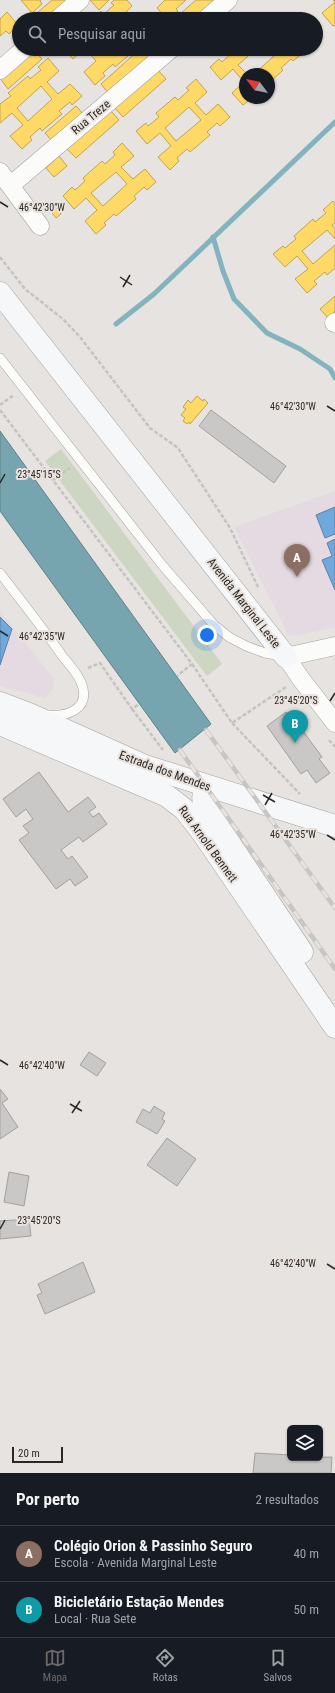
<!DOCTYPE html>
<html lang="pt">
<head>
<meta charset="utf-8">
<style>
  body { margin:0; font-family:"Roboto Condensed",sans-serif; background:#20242c; color:#f1f3f6 }
  .controls { position:absolute; right:12px; bottom:12px; display:grid; overflow:hidden; border-radius:6px; box-shadow:0 1px 3px #0004 }
  .controls button { width:36px; height:36px; display:grid; place-items:center; padding:0; border:0; border-bottom:1px solid #363941; background:#171b24; color:#f1f3f6; font:20px sans-serif }
  .compass { position:absolute; left:239px; top:68px; width:36px; height:36px; border-radius:50%; background:#171b24; box-shadow:0 1px 3px #0004; rotate:302deg }
  .scale { position:absolute; left:12px; bottom:10px; width:51px; box-sizing:border-box; padding-left:4px; border:2px solid #2a2826; border-top:0; font-size:11px; line-height:14px; white-space:nowrap; color:#2a2826; -webkit-text-stroke:3px #e9e2dd; paint-order:stroke }
  .you { position:absolute; left:207px; top:635px; width:14px; height:14px; margin:-10px; border:3px solid #fff; border-radius:50%; background:#1a73e8; box-shadow:0 0 0 6px #1a73e833 }
  .badge { display:grid; place-items:center; width:26px; height:26px; border-radius:50%; background:#6c6967; color:#fff; font-size:13px; font-weight:700 }
  .pin { position:absolute; translate:-50% -33px; filter:drop-shadow(0 1px 2px #0008) }
  .pin::after { content:''; position:absolute; top:21px; width:14px; height:12px; background:inherit; clip-path:polygon(0 0,100% 0,50% 100%) }
  .list { margin:0; padding:0; list-style:none }
  h2 { display:flex; justify-content:space-between; align-items:center; height:52px; margin:0; padding:0 16px; font-size:17px }
  h2 small { font-size:13px; font-weight:400; color:#9ea1a6 }
  .list li { display:grid; grid-template-columns:26px 1fr auto; gap:12px; align-items:center; box-sizing:border-box; height:56px; padding:0 16px; border-top:1px solid #363941 }
  .list b { display:block; font-size:15px; white-space:nowrap }
  .list p { margin:0; font-size:13px; white-space:nowrap; color:#9ea1a6 }
  .list em { font-size:13px; font-style:normal; color:#9ea1a6 }
  .icon { flex:none; width:22px; height:22px; fill:none; stroke:currentColor; stroke-width:2; stroke-linecap:round; stroke-linejoin:round }
  .map { position:relative; flex:none; width:335px; height:1473px; overflow:hidden }
  .search { position:absolute; background:#171b24; box-shadow:0 1px 3px #0004; left:12px; right:12px; top:12px; height:44px; display:flex; align-items:center; gap:10px; box-sizing:border-box; padding:0 14px; border-radius:22px; color:#9ea1a6; font-size:15px }
  .sheet { height:164px; background:#171b24 }
  nav { display:flex; justify-content:space-around; align-items:center; box-sizing:border-box; height:56px; border-top:1px solid #363941; background:#171b24; font-size:11px; color:#9ea1a6 }
  nav a { display:grid; justify-items:center; gap:2px }
  nav .on { color:#6c6967 }
  .map>svg:first-child { display:block }
  .education { fill:#e6dae2 }
  .green { fill:#cdd6c2 }
  .homes { fill:#ffd966; stroke:#bfa453; fill-rule:evenodd }
  .schools { fill:#6fa8dc; stroke:#5a82a5 }
  .public { fill:#76a5af; stroke:#5f8086 }
  .lines { fill:none; stroke-linecap:round; stroke-linejoin:round }
  .stream { stroke:#83b3bf; stroke-width:5 }
  .building { fill:#cac8c6; stroke:#a3a09f }
  .lane-casing { stroke:#a5a3a0; stroke-width:10 }
  .street-casing { stroke:#a5a3a0; stroke-width:19 }
  .secondary-casing { stroke:#a5a3a0; stroke-width:23 }
  .path { stroke:#c5c3c2; stroke-width:2.5; stroke-dasharray:4 2; stroke-linecap:butt }
  .lane { stroke:#fbfbfa; stroke-width:9 }
  .street { stroke:#fbfbfa; stroke-width:18 }
  .secondary { stroke:#f6f7f8; stroke-width:22 }
  .rail-casing { stroke:#c7c6c5; stroke-width:4.5 }
  .rail { stroke:#e9e2dd; stroke-width:3; stroke-dasharray:9; stroke-linecap:butt }
  .ticks { fill:none; stroke:#2a2826; stroke-width:1.5 }
  .labels { text-anchor:middle; stroke-width:4; stroke-linejoin:round; paint-order:stroke }
  .street-label { font-size:12px; fill:#2a2826; stroke:#e9e2dd }
  .ticks-label { font-size:10px; text-anchor:middle; fill:#2a2826; stroke:#e9e2dd; stroke-width:4; stroke-linejoin:round; paint-order:stroke }
</style>
</head>
<body>
<div class="map">
<svg width="335" height="1473" viewBox="0 0 335 1473">
  <rect width="100%" height="100%" fill="#e6e3e0"/>
  <!-- education -->
  <g class="education">
    <polygon points="335,491 335,628 290,636 287,632 234,527"/>
    <polygon points="0,611 54,679 53,689 45,698 0,686"/>
  </g>
  <!-- green -->
  <polygon class="green" points="61,449 222,664 207,676 45,461"/>
  <!-- homes -->
  <g class="homes">
    <polygon points="21,0 41,0 40,1 42,4 32,13"/>
    <polygon points="52,0 70,0 49,19 30,19"/>
    <polygon points="90,0 109,0 99,10"/>
    <polygon points="114,0 127,0 132,6 120,18 121,19 92,19 101,11 103,15 114,5 111,3"/>
    <polygon points="165,0 186,0 176,9 178,11 169,19 167,19 157,8"/>
    <polygon points="196,0 215,0 194,19 183,19 179,15"/>
    <polygon points="333,0 335,0 335,25 333,26 322,13 335,2"/>
    <polygon points="7,12 18,25 9,34 6,31 0,36 0,19"/>
    <polygon points="33,49 42,59 8,89 0,78"/>
    <polygon points="64,49 84,49 73,59"/>
    <polygon points="86,49 95,49 102,56 110,49 135,50 115,67 113,64 103,73 105,76 95,85 84,72 96,61"/>
    <polygon points="140,49 160,49 109,94 101,84"/>
    <polygon points="230,49 256,49 238,65 247,74 245,74 245,98 252,98 243,105 232,93 244,82 233,69 221,80 210,67 219,59 222,62 233,52"/>
    <polygon points="268,49 278,49 280,51 282,49 300,49 303,53 293,61 291,59 281,68 283,70 269,83 269,74 254,74 274,56"/>
    <path d="M48,58L59,71L47,82L58,94L70,84L82,96L72,105L70,102L59,111L62,114L42,131L40,128L30,137L32,140L22,149L10,136L23,125L12,113L0,123V104L11,96L8,93L28,76L30,79L41,70L38,67ZM41,86L52,99L28,121L17,108Z"/>
    <polygon points="157,69 166,79 123,117 114,107"/>
    <path d="M196,79L207,92L195,103L206,115L218,104L230,117L220,126L217,123L207,132L210,135L190,152L187,149L177,158L179,161L170,170L158,157L171,146L160,133L147,144L136,131L146,123L148,126L159,117L156,113L175,97L178,100L189,90L186,88ZM189,107L201,120L176,141L165,128Z"/>
    <polygon points="76,106 84,115 53,142 45,133"/>
    <polygon points="110,110 119,120 76,158 67,149"/>
    <path d="M122,143L134,156L121,167L133,179L145,169L156,182L147,190L144,187L134,196L136,199L116,216L114,214L104,223L106,225L96,234L85,221L97,210L86,198L74,209L63,196L72,187L75,190L85,181L83,178L102,161L105,164L115,155L113,152ZM116,172L127,184L103,206L91,193Z"/>
    <polygon points="59,156 67,166 54,177 46,168"/>
    <polygon points="333,201 335,203 335,223 332,225 335,229 335,239 327,230 302,251 313,264 335,245 335,268 327,275 325,272 314,281 317,284 307,293 295,279 308,269 297,256 285,267 273,254 283,246 285,248 296,239 294,236 313,219 315,222 326,213 323,210"/>
    <polygon points="54,205 61,214 56,218 49,209"/>
    <polygon points="335,296 335,311 328,318 320,309"/>
    <polygon points="197,396 203,401 204,399 208,403 190,424 189,422 187,424 183,421 185,418 181,415 186,409 183,407 188,400 191,403"/>
  </g>
  <!-- schools -->
  <g class="schools">
    <polygon points="335,507 335,534 325,538 316,515"/>
    <polygon points="335,539 335,590 322,560 332,556 327,543"/>
    <polygon points="0,617 12,629 0,665"/>
  </g>
  <!-- public -->
  <polygon class="public" points="0,431 211,724 175,753 0,511"/>
  <g class="lines">
    <!-- stream -->
    <g class="stream">
      <polyline points="213,237 223,271 234,299 267,333 300,349 330,369 335,378"/>
      <polyline points="116,324 154,294 335,122"/>
    </g>
  </g>
  <!-- building -->
  <g class="building">
    <polygon points="211,410 286,466 274,483 199,426"/>
    <polygon points="286,712 298,729 300,727 322,757 319,759 330,773 316,783 307,770 301,774 267,726"/>
    <polygon points="39,772 68,812 88,797 96,807 89,812 93,817 99,813 107,824 83,842 79,837 61,850 68,859 72,856 88,877 75,886 70,879 56,889 19,840 29,833 23,826 33,819 26,809 16,817 3,799"/>
    <polygon points="89,1052 106,1063 97,1076 80,1065"/>
    <polygon points="0,1089 8,1099 2,1103 18,1127 0,1139"/>
    <polygon points="154,1106 165,1113 162,1119 165,1121 157,1134 136,1122 143,1109 150,1113"/>
    <polygon points="167,1138 196,1159 177,1186 147,1165"/>
    <polygon points="9,1172 29,1176 24,1206 4,1202"/>
    <polygon points="29,1219 31,1236 0,1239 0,1221"/>
    <polygon points="83,1262 95,1292 45,1314 37,1295 42,1293 38,1284"/>
    <polygon points="255,1453 290,1455 290,1458 332,1457 331,1473 253,1473"/>
  </g>
  <g class="lines">
    <defs>
      <g id="lane">
        <polyline points="0,358 163,566 214,625 229,637 246,646 265,653 281,656"/>
        <path d="M0,573C21,601 43,628 63,657C70,665 79,675 82,685C90,709 67,717 48,715"/>
      </g>
      <g id="street">
        <polyline points="58,19 80,0"/>
        <polyline points="206,19 228,0"/>
        <polyline points="0,70 24,49"/>
        <polyline points="0,172 40,226"/>
        <polyline points="11,185 171,49"/>
        <polyline points="334,323 335,322"/>
        <polyline points="335,646 286,657 301,679 335,723"/>
      </g>
      <g id="secondary">
        <polyline points="0,293 286,657"/>
        <polyline points="0,703 29,714 145,766 335,826"/>
        <polyline points="0,724 167,796 184,809 202,832 335,1027"/>
        <path d="M209,787C200,795 203,802 208,811L302,952"/>
      </g>
    </defs>
    <!-- lane casing -->
    <use href="#lane" class="lane-casing"/>
    <!-- street casing -->
    <use href="#street" class="street-casing"/>
    <!-- secondary casing -->
    <use href="#secondary" class="secondary-casing"/>
    <!-- path -->
    <g class="path">
      <polyline points="0,257 25,289 63,319 80,337 150,428 178,448 230,528 259,589"/>
      <polyline points="0,405 14,395"/>
      <polyline points="0,410 192,664 177,676"/>
      <polyline points="53,480 70,468"/>
      <polyline points="192,664 232,723 286,687"/>
      <polyline points="88,668 100,663 132,709 139,704"/>
      <polyline points="132,709 163,750"/>
      <polyline points="232,723 300,794"/>
      <polyline points="329,740 335,747"/>
    </g>
    <!-- lane -->
    <use href="#lane" class="lane"/>
    <!-- street -->
    <use href="#street" class="street"/>
    <!-- secondary -->
    <use href="#secondary" class="secondary"/>
    <defs>
      <g id="rail">
        <polyline points="206,730 335,908"/>
        <polyline points="180,750 335,969"/>
      </g>
    </defs>
    <!-- rail casing -->
    <use href="#rail" class="rail-casing"/>
    <!-- rail -->
    <use href="#rail" class="rail"/>
  </g>
  <!-- ticks -->
  <path class="ticks" d="M0,202L8,207M120,277L132,285M123,287L130,275M327,406L335,411M0,483L5,474M0,631L8,636M330,701L335,693M263,795L275,802M265,805L272,793M327,835L335,840M0,1060L8,1065M70,1104L82,1111M72,1113L80,1101M0,1229L5,1220M327,1264L335,1269"/>
  <g class="labels">
    <!-- street labels -->
    <g class="street-label">
      <text transform="translate(91 117) rotate(-40)" y="4">Rua Treze</text>
      <text transform="translate(244 603) rotate(52)" y="4">Avenida Marginal Leste</text>
      <text transform="translate(165 771) rotate(20)" y="4">Estrada dos Mendes</text>
      <text transform="translate(208 844) rotate(54)" y="4">Rua Arnold Bennett</text>
    </g>
  </g>
  <g class="ticks-label">
    <text x="42" y="211">46°42'30"W</text>
    <text x="293" y="410">46°42'30"W</text>
    <text x="39" y="478">23°45'15"S</text>
    <text x="42" y="640">46°42'35"W</text>
    <text x="296" y="704">23°45'20"S</text>
    <text x="293" y="838">46°42'35"W</text>
    <text x="42" y="1069">46°42'40"W</text>
    <text x="39" y="1224">23°45'20"S</text>
    <text x="293" y="1267">46°42'40"W</text>
  </g>
</svg>
<div class="controls">
<button><svg class="icon" aria-label="layers" viewBox="0 0 24 24"><path d="M12 4l9 5-9 5-9-5zM3 14l9 5 9-5"/></svg></button>
</div>
<svg class="compass" viewBox="-18 -18 36 36"><path d="M0-13l5 13h-10z" fill="#e53935"/><path d="M0 13l5-13h-10z" fill="#9ea1a6"/></svg>
<div class="scale">20 m</div>
<div class="you"></div>
<div class="pin badge" style="left:297px;top:577px;background:#8d6e63">A</div>
<div class="pin badge" style="left:295px;top:743px;background:#0f9aa8">B</div>
<div class="search"><svg class="icon" aria-label="search" viewBox="0 0 24 24"><circle cx="10" cy="10" r="6"/><path d="M15 15l6 6"/></svg>Pesquisar aqui</div>
</div>
<section class="sheet">
<h2>Por perto<small>2 resultados</small></h2>
<ul class="list">
<li><span class="badge" style="background:#8d6e63">A</span><div><b>Colégio Orion &amp; Passinho Seguro</b><p>Escola · Avenida Marginal Leste</p></div><em>40 m</em></li>
<li><span class="badge" style="background:#0f9aa8">B</span><div><b>Bicicletário Estação Mendes</b><p>Local · Rua Sete</p></div><em>50 m</em></li>
</ul>
</section>
<nav>
<a class="on"><svg class="icon" aria-label="map" viewBox="0 0 24 24"><path d="M3 6l6-2 6 2 6-2v14l-6 2-6-2-6 2zM9 4v14M15 6v14"/></svg>Mapa</a>
<a><svg class="icon" aria-label="directions" viewBox="0 0 24 24"><path d="M12 3l9 9-9 9-9-9zM9 14v-3h6M13 9l2 2-2 2"/></svg>Rotas</a>
<a><svg class="icon" aria-label="saved" viewBox="0 0 24 24"><path d="M7 4h10v16l-5-4-5 4z"/></svg>Salvos</a>
</nav>
</body>
</html>
